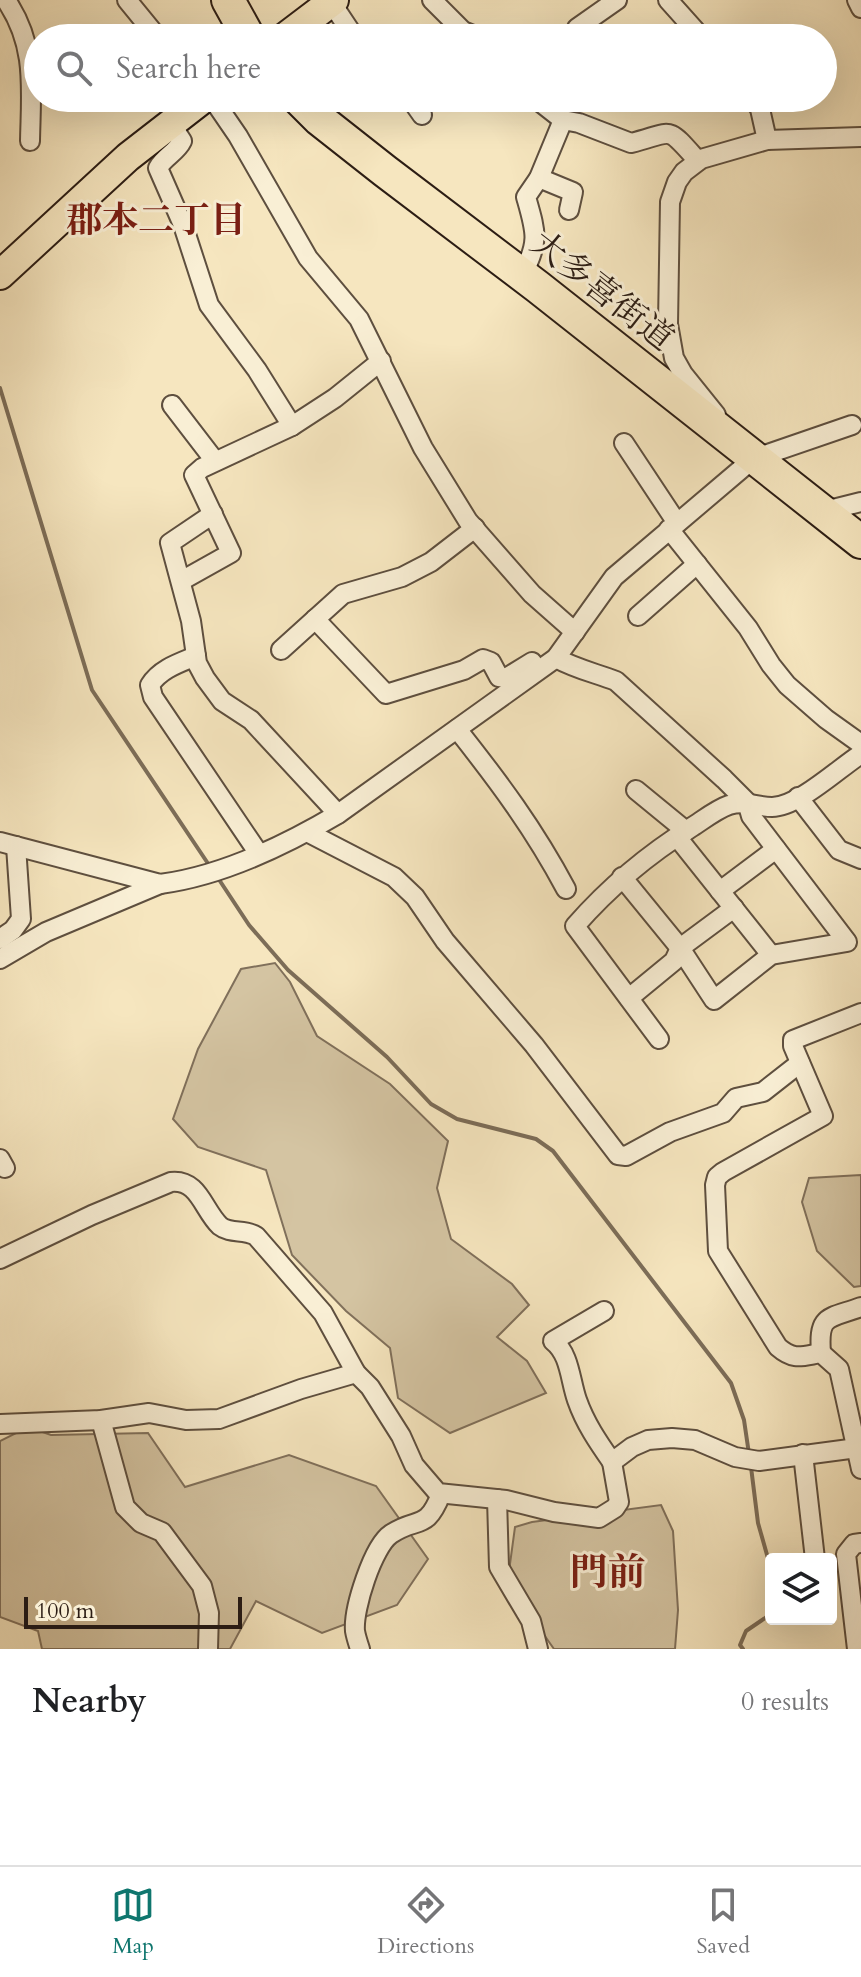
<!DOCTYPE html>
<html lang="en">
<head>
<meta charset="utf-8">
<style>
  body { margin:0; font-family:Cardo,"Noto Serif JP",serif; background:#f2f2f2; color:#202124 }
  .controls { position:absolute; right:24px; bottom:24px; display:grid; overflow:hidden; border-radius:8px; box-shadow:0 8px 32px #0002 }
  .controls button { width:72px; height:72px; display:grid; place-items:center; padding:0; border:0; border-bottom:2px solid #e0e0e0; background:#fff; color:#202124; font:40px sans-serif }
  .scale { position:absolute; left:24px; bottom:20px; width:218px; box-sizing:border-box; padding-left:8px; border:4px solid #2c1d14; border-top:0; font-size:22px; line-height:28px; white-space:nowrap; color:#2c1d14; -webkit-text-stroke:6px #f9efd5; paint-order:stroke }
  .list { margin:0; padding:0; list-style:none }
  h2 { display:flex; justify-content:space-between; align-items:center; height:104px; margin:0; padding:0 32px; font-size:34px }
  h2 small { font-size:26px; font-weight:400; color:#757577 }
  .icon { flex:none; width:44px; height:44px; fill:none; stroke:currentColor; stroke-width:2; stroke-linecap:round; stroke-linejoin:round }
  .map { position:relative; flex:none; width:861px; height:1649px; overflow:hidden }
  .search { position:absolute; background:#fff; box-shadow:0 8px 32px #0002; left:24px; right:24px; top:24px; height:88px; display:flex; align-items:center; gap:20px; box-sizing:border-box; padding:0 28px; border-radius:44px; color:#757577; font-size:30px }
  .sheet { height:216px; background:#fff }
  nav { display:flex; justify-content:space-around; align-items:center; box-sizing:border-box; height:112px; border-top:2px solid #e0e0e0; background:#fff; font-size:22px; color:#757577 }
  nav a { display:grid; justify-items:center; gap:4px }
  nav .on { color:#0f766e }
  .map>svg:first-child { display:block }
  .green { fill:#d4c4a2; stroke:#80705b; stroke-width:2 }
  .lines { fill:none; stroke-linecap:round; stroke-linejoin:round }
  .stream { stroke:#7c6d58; stroke-width:4 }
  .street-casing { stroke:#5e4f3f; stroke-width:22 }
  .primary-casing { stroke:#2c1d14; stroke-width:32 }
  .highway-casing { stroke:#2c1d14; stroke-width:36 }
  .street { stroke:#f9efd5; stroke-width:18 }
  .primary { stroke:#f6e6bf; stroke-width:28 }
  .highway { stroke:#f6e6bf; stroke-width:32 }
  .labels { text-anchor:middle; stroke-width:6; stroke-linejoin:round; paint-order:stroke }
  .street-label { font-size:34px; fill:#2c1d14; stroke:#f9efd5 }
  .neighbourhood-label { font-size:36px; font-weight:bold; fill:#7a1f14; stroke:#f9efd5 }
  .quarter-label { font-size:38px; font-weight:bold; fill:#7a1f14; stroke:#f9efd5 }
</style>
</head>
<body>
<div class="map">
<svg width="861" height="1649" viewBox="0 0 861 1649">
  <rect width="100%" height="100%" fill="#f6e6bf"/>
  <filter id="stains"><feTurbulence type="fractalNoise" baseFrequency=".0025" numOctaves="4"/><feColorMatrix values="0 0 0 0 .2 0 0 0 0 .09 0 0 0 0 .02 0 0 0 .5 -.17"/></filter>
  <radialGradient id="worn" r=".72"><stop offset=".6" stop-color="#630" stop-opacity="0"/><stop offset="1" stop-color="#630" stop-opacity=".3"/></radialGradient>
  <!-- green -->
  <g class="green">
    <polygon points="275,963 290,982 317,1036 390,1084 448,1141 437,1188 451,1239 512,1284 529,1305 497,1337 527,1361 546,1393 450,1433 398,1398 390,1348 346,1311 292,1255 266,1170 198,1147 173,1119 198,1049 241,969"/>
    <polygon points="861,1175 861,1286 854,1287 817,1251 802,1202 809,1178"/>
    <polygon points="28,1427 51,1435 148,1433 185,1487 289,1455 376,1486 428,1559 397,1605 322,1633 256,1601 230,1649 42,1649 38,1631 0,1617 0,1441"/>
    <polygon points="661,1505 673,1531 678,1610 675,1649 554,1649 521,1602 509,1571 515,1527 532,1522"/>
  </g>
  <g class="lines">
    <!-- stream -->
    <g class="stream">
      <polyline points="0,388 92,690 211,868"/>
      <polyline points="216,875 249,925 288,970 387,1057 431,1104 457,1119 536,1139 553,1151 731,1383 744,1420 749,1454"/>
      <polyline points="751,1467 758,1523 771,1569"/>
      <polyline points="743,1649 740,1645 746,1631 771,1614"/>
    </g>
    <defs>
      <g id="street">
        <path d="M6,0C37,46 31,88 30,141"/>
        <polyline points="127,0 158,38"/>
        <polyline points="432,0 463,31 480,38"/>
        <polyline points="668,0 702,38"/>
        <polyline points="857,0 861,8"/>
        <polyline points="331,2 355,38"/>
        <polyline points="577,28 617,0"/>
        <polyline points="212,98 238,136 308,258 359,319 423,448 468,521 532,594 575,632"/>
        <polyline points="410,98 422,115"/>
        <path d="M535,98L563,120L579,123L631,143C675,132 665,124 698,161"/>
        <polyline points="753,98 760,109 767,140"/>
        <path d="M171,124L182,141C177,152 164,157 158,168L183,225L209,305L257,370L292,426"/>
        <polyline points="539,178 573,192 569,210"/>
        <path d="M522,275C540,242 536,232 526,197L539,178L563,120"/>
        <polyline points="172,405 215,461"/>
        <polyline points="716,415 683,374 674,358 668,324 670,202 677,182 684,172 701,159 767,140 861,137"/>
        <polyline points="624,443 677,523"/>
        <polyline points="821,512 861,502"/>
        <polyline points="213,514 170,543 191,621 197,663 205,678 222,701 251,720 338,814"/>
        <polyline points="669,529 748,628 771,665 787,685 826,719 861,744"/>
        <polyline points="181,581 231,553 194,475 202,468 292,426 335,398 381,361"/>
        <polyline points="638,616 697,564"/>
        <polyline points="315,619 386,694 464,670 483,659 491,662 499,677 506,678 532,662"/>
        <polyline points="281,650 343,594 402,577 431,562 475,528"/>
        <path d="M196,656C179,663 160,669 150,685L153,697L259,854"/>
        <path d="M556,658C576,669 595,673 616,681L724,779L747,802L751,816L847,942L771,955L714,1000L680,948L622,877"/>
        <path d="M457,729C499,782 534,829 566,889"/>
        <polyline points="636,790 686,831"/>
        <polyline points="798,797 839,850 861,859"/>
        <polyline points="307,832 394,877 415,897 445,941 534,1045 618,1155 626,1156 670,1132 723,1113 736,1098 763,1092 800,1063"/>
        <polyline points="677,837 771,955"/>
        <path d="M0,842L160,884C222,876 284,846 338,814L556,658L614,577L753,459L852,425"/>
        <polyline points="720,891 776,849"/>
        <polyline points="0,939 13,930 21,919 16,846"/>
        <polyline points="0,959 46,932 160,884"/>
        <polyline points="629,998 674,961 680,948 734,908"/>
        <path d="M861,1013L793,1040V1046L823,1116L723,1172L717,1177L715,1185L718,1251L778,1347C794,1361 802,1356 821,1353L839,1369L861,1469"/>
        <path d="M659,1039L575,926C610,886 647,855 692,827C703,820 717,809 729,805C745,800 757,807 772,807C798,807 839,768 861,754"/>
        <polyline points="0,1159 5,1168"/>
        <path d="M0,1259L92,1215L171,1182C199,1179 203,1210 220,1226C230,1234 245,1229 256,1236L323,1313L356,1373L370,1387L401,1436L414,1465L438,1493L506,1500L554,1512L599,1518L615,1508L619,1502L612,1462L632,1447L648,1440L672,1438L695,1440L735,1457L759,1461L857,1448"/>
        <path d="M604,1311L553,1341C570,1354 570,1380 577,1400C585,1423 598,1442 612,1462"/>
        <path d="M821,1353C818,1314 828,1319 861,1307"/>
        <polyline points="101,1420 125,1507 141,1523 162,1532 202,1586 209,1613 208,1649"/>
        <polyline points="0,1424 101,1420 149,1413 186,1420 219,1419 301,1389 356,1373"/>
        <polyline points="803,1454 815,1559"/>
        <polyline points="497,1499 499,1567 531,1621 538,1649"/>
        <path d="M360,1649C358,1643 356,1637 355,1631C353,1609 373,1546 391,1534C418,1516 426,1532 441,1494"/>
        <polyline points="857,1649 846,1554 854,1544 861,1543"/>
      </g>
      <g id="primary">
        <polyline points="284,38 334,0"/>
        <polyline points="0,275 128,157 204,98"/>
      </g>
      <g id="highway">
        <polyline points="228,0 249,38"/>
        <polyline points="298,98 319,119 385,171 538,287 861,542"/>
      </g>
    </defs>
    <!-- street casing -->
    <use href="#street" class="street-casing"/>
    <!-- primary casing -->
    <use href="#primary" class="primary-casing"/>
    <!-- highway casing -->
    <use href="#highway" class="highway-casing"/>
    <!-- street -->
    <use href="#street" class="street"/>
    <!-- primary -->
    <use href="#primary" class="primary"/>
    <!-- highway -->
    <use href="#highway" class="highway"/>
  </g>
  <g class="labels">
    <!-- street labels -->
    <g class="street-label">
      <text transform="translate(603 290) rotate(38)" y="12">大多喜街道</text>
    </g>
    <!-- neighbourhood labels -->
    <g class="neighbourhood-label">
      <text x="156" y="232">郡本二丁目</text>
    </g>
    <!-- quarter labels -->
    <g class="quarter-label">
      <text x="608" y="1585">門前</text>
    </g>
  </g>
  <rect width="100%" height="100%" filter="url(#stains)"/>
  <rect width="100%" height="100%" fill="url(#worn)"/>
</svg>
<div class="controls">
<button><svg class="icon" aria-label="layers" viewBox="0 0 24 24"><path d="M12 4l9 5-9 5-9-5zM3 14l9 5 9-5"/></svg></button>
</div>
<div class="scale">100 m</div>
<div class="search"><svg class="icon" aria-label="search" viewBox="0 0 24 24"><circle cx="10" cy="10" r="6"/><path d="M15 15l6 6"/></svg>Search here</div>
</div>
<section class="sheet">
<h2>Nearby<small>0 results</small></h2>
<ul class="list">
</ul>
</section>
<nav>
<a class="on"><svg class="icon" aria-label="map" viewBox="0 0 24 24"><path d="M3 6l6-2 6 2 6-2v14l-6 2-6-2-6 2zM9 4v14M15 6v14"/></svg>Map</a>
<a><svg class="icon" aria-label="directions" viewBox="0 0 24 24"><path d="M12 3l9 9-9 9-9-9zM9 14v-3h6M13 9l2 2-2 2"/></svg>Directions</a>
<a><svg class="icon" aria-label="saved" viewBox="0 0 24 24"><path d="M7 4h10v16l-5-4-5 4z"/></svg>Saved</a>
</nav>
</body>
</html>
